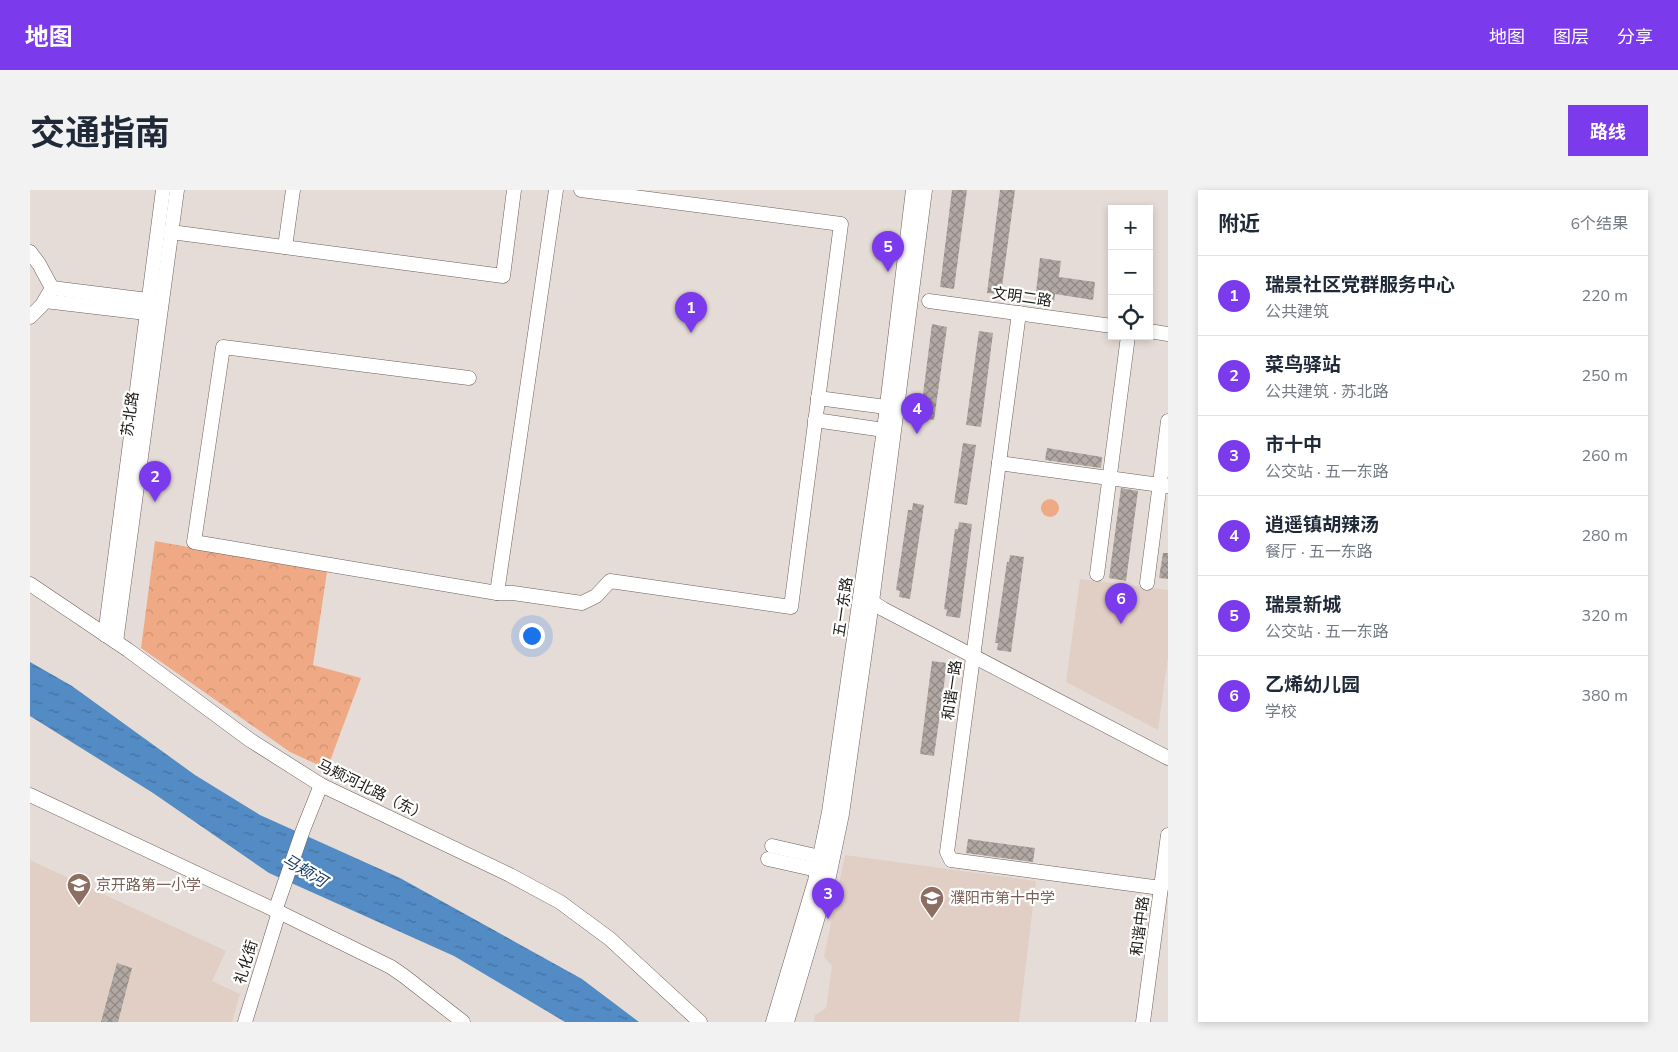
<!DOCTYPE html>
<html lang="zh">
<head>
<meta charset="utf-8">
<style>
  body { margin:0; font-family:"Nunito Sans","Noto Sans SC",sans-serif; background:#f2f2f3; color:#1f2937 }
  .controls { position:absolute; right:15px; top:15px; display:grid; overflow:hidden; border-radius:0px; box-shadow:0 2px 8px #0003 }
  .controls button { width:45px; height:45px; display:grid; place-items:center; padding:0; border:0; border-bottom:1px solid #e0e1e3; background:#fff; color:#1f2937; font:25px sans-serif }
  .you { position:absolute; left:501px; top:445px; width:18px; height:18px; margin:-12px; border:4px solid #fff; border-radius:50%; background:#1a73e8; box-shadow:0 0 0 8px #1a73e833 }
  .badge { display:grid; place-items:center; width:32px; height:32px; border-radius:50%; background:#7c3aed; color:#fff; font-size:16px; font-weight:700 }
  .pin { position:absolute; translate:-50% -41px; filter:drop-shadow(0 1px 2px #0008) }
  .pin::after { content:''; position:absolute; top:26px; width:18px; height:15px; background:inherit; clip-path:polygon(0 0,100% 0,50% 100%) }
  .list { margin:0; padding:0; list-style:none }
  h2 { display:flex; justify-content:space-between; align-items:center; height:65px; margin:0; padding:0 20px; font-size:21px }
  h2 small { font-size:16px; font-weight:400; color:#747a83 }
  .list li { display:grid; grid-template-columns:32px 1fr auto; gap:15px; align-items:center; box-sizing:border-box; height:80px; padding:0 20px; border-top:1px solid #e0e1e3 }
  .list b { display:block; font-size:19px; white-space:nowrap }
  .list p { margin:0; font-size:16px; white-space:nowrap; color:#747a83 }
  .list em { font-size:16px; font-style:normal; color:#747a83 }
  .icon { flex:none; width:28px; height:28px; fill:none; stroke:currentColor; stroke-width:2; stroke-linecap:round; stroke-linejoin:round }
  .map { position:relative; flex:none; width:1138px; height:832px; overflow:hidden; border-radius:0px }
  header { display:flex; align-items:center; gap:30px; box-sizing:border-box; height:70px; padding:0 25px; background:#7c3aed; color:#fff }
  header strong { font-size:24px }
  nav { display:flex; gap:28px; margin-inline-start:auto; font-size:18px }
  .intro { display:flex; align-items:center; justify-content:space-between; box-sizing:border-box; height:120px; padding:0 30px }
  h1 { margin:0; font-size:35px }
  .button { padding:12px 22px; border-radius:0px; background:#7c3aed; color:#fff; font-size:18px; font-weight:700 }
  main { display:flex; gap:30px; padding:0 30px }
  aside { flex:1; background:#fff; border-radius:0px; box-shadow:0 2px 8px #0003 }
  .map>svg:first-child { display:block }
  .built { fill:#e1cfc6 }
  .grass { fill:#efaa85 }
  .park { fill:url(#park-crowns) }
  .water { fill:url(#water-ripples) }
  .building { fill:url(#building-cross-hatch) }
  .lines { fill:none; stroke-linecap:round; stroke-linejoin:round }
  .minor-casing { stroke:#69605c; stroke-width:15 }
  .minor { stroke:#fff; stroke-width:14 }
  .labels { text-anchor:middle; stroke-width:4.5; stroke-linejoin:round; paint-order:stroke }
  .street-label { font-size:15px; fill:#1d1a18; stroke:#fff }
  .education-label { font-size:15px; fill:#785e54; stroke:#fff; text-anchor:start }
  .water-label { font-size:16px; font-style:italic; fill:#0f375e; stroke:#fff }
</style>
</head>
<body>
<header>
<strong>地图</strong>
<nav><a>地图</a><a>图层</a><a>分享</a></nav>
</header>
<div class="intro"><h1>交通指南</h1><a class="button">路线</a></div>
<main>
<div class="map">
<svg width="1138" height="832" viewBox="0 0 1138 832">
  <defs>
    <pattern id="park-crowns" width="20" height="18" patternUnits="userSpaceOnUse" patternTransform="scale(1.25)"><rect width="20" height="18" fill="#efaa85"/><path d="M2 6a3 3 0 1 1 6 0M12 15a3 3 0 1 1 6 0" fill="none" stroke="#cc9272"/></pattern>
    <pattern id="water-ripples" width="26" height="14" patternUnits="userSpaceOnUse" patternTransform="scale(1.25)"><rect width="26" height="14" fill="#538bc4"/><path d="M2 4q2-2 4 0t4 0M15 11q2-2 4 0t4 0" fill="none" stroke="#44719e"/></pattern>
    <pattern id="building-cross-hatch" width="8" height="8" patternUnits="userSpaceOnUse" patternTransform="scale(1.25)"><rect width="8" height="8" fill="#b2a8a3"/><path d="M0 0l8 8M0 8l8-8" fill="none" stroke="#908884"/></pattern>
  </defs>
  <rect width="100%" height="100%" fill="#e6dcd7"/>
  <!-- built -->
  <g class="built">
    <polygon points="1050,389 1138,400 1138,467 1128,540 1036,492"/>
    <polygon points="815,665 1006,691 989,832 784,832 785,825 796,818 802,776 794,767"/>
    <polygon points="0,670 196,761 182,791 210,804 202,832 0,832"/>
  </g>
  <!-- grass -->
  <circle class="grass" cx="1020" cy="318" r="9"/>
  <!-- park -->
  <polygon class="park" points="125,351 297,382 283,475 331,488 297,579 260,562 111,458"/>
  <!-- water -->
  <polygon class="water" points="0,472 42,496 165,585 230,625 370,688 552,789 609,832 535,832 424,766 239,683 123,603 0,526"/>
  <!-- building -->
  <g class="building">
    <polygon points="922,0 937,0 924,99 910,97"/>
    <polygon points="970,0 985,0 971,104 957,103"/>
    <polygon points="1010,68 1031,71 1029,87 1065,92 1063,110 1025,104 1024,112 1005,110"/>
    <polygon points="902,134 917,137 904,230 890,228"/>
    <polygon points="949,141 963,143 951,237 936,235"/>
    <polygon points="933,253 946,255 937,315 924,313"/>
    <polygon points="1017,258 1072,267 1071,278 1015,270"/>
    <polygon points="1091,298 1108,301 1096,391 1079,388"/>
    <polygon points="883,313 894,315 880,409 869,407 870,401 866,400 878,320 882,320"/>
    <polygon points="929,332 942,334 930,428 916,426 917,420 914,419 925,339 928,339"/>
    <polygon points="1133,363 1138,363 1138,389 1129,388"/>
    <polygon points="980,365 994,367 981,462 967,460 968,453 965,453 977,372 979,372"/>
    <polygon points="902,471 917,473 904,566 890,564"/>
    <polygon points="938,649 1005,658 1003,672 936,663"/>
    <polygon points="87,773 102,778 88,832 71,832"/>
  </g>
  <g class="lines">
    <defs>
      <g id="minor">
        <polyline points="141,42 473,86 484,0"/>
        <polyline points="255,57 263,0"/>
        <polyline points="0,62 9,74 22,98 12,115 0,127"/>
        <polyline points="22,98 118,110"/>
        <polyline points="15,111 116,123"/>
        <polyline points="899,111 1082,136"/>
        <polyline points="989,123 917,662 921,670 1131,698"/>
        <polyline points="1119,141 1138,144"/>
        <polyline points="439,188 193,157 164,352 467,403 483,403 552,413 566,406 580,391 761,417 811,34 551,0"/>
        <polyline points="788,208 856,217"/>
        <polyline points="785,230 854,240"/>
        <polyline points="969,273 1138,296"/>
        <polyline points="1067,384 1098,146"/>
        <polyline points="1117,393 1138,231"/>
        <polyline points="0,394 98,460 220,550 291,595 480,685 530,712 580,749 670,832"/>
        <polyline points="467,403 526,0"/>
        <polyline points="836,408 853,419 1138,568"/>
        <polyline points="75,445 133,0"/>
        <polyline points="86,452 147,0"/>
        <polyline points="0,605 249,722 361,777 374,786 433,832"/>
        <polyline points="742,656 790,667"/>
        <polyline points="738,669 787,680"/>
        <polyline points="245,721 273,640 291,595"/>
        <polyline points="215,832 249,722"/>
        <polyline points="743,832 785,691 799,622 854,240 883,0"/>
        <polyline points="757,832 797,696 812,624 842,412 895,0"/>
        <polyline points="1113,832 1138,645"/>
      </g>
    </defs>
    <!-- minor casing -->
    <use href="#minor" class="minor-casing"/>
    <!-- minor -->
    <use href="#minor" class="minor"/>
  </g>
  <!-- icons -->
  <defs>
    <symbol id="school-pin" viewBox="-11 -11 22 30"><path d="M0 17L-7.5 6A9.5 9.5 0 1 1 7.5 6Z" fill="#8d6e63" stroke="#fff"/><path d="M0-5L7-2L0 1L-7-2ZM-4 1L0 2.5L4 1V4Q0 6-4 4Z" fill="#fff"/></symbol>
  </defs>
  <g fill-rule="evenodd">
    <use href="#school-pin" x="35" y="681" width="28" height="38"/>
    <use href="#school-pin" x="888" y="694" width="28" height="38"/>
  </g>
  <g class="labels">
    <!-- street labels -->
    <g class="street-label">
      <text transform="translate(992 107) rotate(8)" y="5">文明二路</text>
      <text transform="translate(100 224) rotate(-82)" y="5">苏北路</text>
      <text transform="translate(813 417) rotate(-82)" y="5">五一东路</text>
      <text transform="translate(922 500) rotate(-82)" y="5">和谐一路</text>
      <text transform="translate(342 600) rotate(26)" y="5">马颊河北路（东）</text>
      <text transform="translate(1110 736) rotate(-83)" y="5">和谐中路</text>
      <text transform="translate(216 772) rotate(-73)" y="5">礼化街</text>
    </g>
    <!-- education labels -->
    <g class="education-label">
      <text x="66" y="700">京开路第一小学</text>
      <text x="920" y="713">濮阳市第十中学</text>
    </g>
    <!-- water labels -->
    <g class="water-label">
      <text transform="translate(275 680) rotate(31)" y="6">马颊河</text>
    </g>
  </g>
</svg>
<div class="controls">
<button>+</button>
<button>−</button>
<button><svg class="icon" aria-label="locate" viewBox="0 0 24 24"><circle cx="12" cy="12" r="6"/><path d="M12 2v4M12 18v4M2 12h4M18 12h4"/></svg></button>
</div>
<div class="you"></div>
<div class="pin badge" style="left:661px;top:143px">1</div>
<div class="pin badge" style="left:125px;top:312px">2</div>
<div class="pin badge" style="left:798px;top:729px">3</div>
<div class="pin badge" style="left:887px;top:244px">4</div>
<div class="pin badge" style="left:858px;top:82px">5</div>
<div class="pin badge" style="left:1091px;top:434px">6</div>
</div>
<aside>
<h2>附近<small>6个结果</small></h2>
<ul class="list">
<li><span class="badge">1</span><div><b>瑞景社区党群服务中心</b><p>公共建筑</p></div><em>220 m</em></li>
<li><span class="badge">2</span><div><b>菜鸟驿站</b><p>公共建筑 · 苏北路</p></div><em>250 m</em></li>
<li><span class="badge">3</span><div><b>市十中</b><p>公交站 · 五一东路</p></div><em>260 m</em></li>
<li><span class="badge">4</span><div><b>逍遥镇胡辣汤</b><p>餐厅 · 五一东路</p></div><em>280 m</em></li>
<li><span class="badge">5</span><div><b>瑞景新城</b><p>公交站 · 五一东路</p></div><em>320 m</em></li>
<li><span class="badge">6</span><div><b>乙烯幼儿园</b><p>学校</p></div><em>380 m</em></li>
</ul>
</aside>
</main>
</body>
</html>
